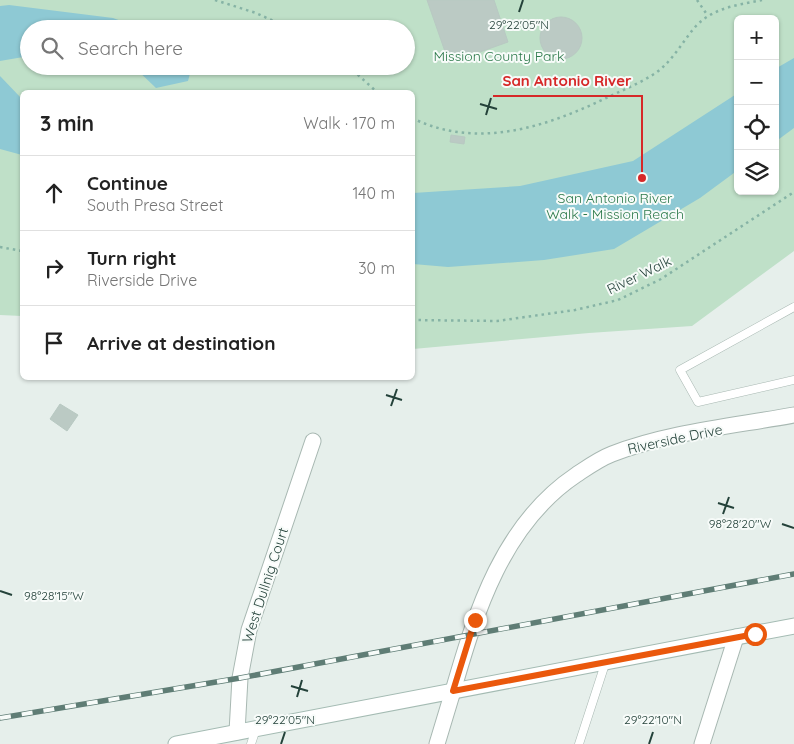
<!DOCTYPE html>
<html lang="en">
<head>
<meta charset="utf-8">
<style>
  body { margin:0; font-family:Quicksand,sans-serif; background:#f6f6f6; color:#222 }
  .controls { position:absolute; right:15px; top:15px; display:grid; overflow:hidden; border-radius:8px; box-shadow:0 1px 4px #0004 }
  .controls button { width:45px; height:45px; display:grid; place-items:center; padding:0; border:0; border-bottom:1px solid #e0e0e0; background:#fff; color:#222; font:25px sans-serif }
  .stop { position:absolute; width:15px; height:15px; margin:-11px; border:4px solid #ea580c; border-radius:50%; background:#fff }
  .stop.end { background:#ea580c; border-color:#fff; box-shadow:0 1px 5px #0008 }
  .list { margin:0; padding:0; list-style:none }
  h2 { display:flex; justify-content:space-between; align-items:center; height:65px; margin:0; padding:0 20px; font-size:21px }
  h2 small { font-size:16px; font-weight:400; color:#767676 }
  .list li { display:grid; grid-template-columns:32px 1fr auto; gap:15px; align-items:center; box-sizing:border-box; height:75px; padding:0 20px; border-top:1px solid #e0e0e0 }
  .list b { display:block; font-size:19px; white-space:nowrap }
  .list p { margin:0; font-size:16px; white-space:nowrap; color:#767676 }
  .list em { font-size:16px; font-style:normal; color:#767676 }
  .icon { flex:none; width:28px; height:28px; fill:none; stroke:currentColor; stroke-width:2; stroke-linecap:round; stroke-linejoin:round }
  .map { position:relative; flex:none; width:794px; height:744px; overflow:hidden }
  .search { position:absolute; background:#fff; box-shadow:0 1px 4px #0004; left:20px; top:20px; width:395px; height:55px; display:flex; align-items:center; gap:12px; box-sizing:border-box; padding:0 18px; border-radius:28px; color:#767676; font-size:19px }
  .panel { position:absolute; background:#fff; box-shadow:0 1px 4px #0004; left:20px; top:90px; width:395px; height:290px; border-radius:8px }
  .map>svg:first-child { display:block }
  .green { fill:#bfe0c8; fill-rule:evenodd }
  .water { fill:#8ec9d4 }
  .building { fill:#bbcac4; stroke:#b8c9c2 }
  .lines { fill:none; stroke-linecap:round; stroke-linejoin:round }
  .service-casing { stroke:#a8b8b2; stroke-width:9 }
  .minor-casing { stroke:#a8b8b2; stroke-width:17 }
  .tertiary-casing { stroke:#a8b8b2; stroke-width:17 }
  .secondary-casing { stroke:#a4bbb3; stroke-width:17 }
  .path { stroke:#86b3a5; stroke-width:2.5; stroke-dasharray:2.5 4; stroke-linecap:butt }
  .service { stroke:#fff; stroke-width:8 }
  .minor { stroke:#fff; stroke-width:15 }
  .tertiary { stroke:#fff; stroke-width:15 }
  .secondary { stroke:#fff; stroke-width:15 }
  .rail-casing { stroke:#5f7d75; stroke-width:5.5 }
  .rail { stroke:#f7fbf9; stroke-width:4; stroke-dasharray:11; stroke-linecap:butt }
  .route { stroke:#ea580c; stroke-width:6 }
  .ticks { fill:none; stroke:#24423a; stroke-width:2 }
  .labels { text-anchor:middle; stroke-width:4; stroke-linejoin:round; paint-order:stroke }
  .park-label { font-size:14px; fill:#2d7a4b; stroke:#f7fbf9 }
  .street-label { font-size:14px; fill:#24423a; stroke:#f7fbf9 }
  .ticks-label { font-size:12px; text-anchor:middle; fill:#24423a; stroke:#f7fbf9; stroke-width:4; stroke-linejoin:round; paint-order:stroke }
  .leader { fill:none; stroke:#d62828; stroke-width:2 }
  .callout-dot { fill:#d62828; stroke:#f7fbf9; stroke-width:2 }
  .callout-label { font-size:15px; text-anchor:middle; font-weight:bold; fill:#d62828; stroke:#f7fbf9; stroke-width:4; stroke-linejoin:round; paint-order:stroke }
</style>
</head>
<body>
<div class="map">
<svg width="794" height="744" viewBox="0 0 794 744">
  <rect width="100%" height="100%" fill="#e6efeb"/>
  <!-- green -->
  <path class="green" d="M0,0H794V251L692,326L589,333L413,349L412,92H22V316L0,315ZM738,19H775V191H738ZM29,29H406V66H29Z"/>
  <!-- water -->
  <g class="water">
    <polygon points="9,5 113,18 143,29 29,29 29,56 0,61 0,6"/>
    <polygon points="794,58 794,128 775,142 775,69"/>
    <polygon points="133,66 192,66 188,81 156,88"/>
    <polygon points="0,76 22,99 22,155 0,149"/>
    <polygon points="738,93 738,170 700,198 614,249 544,260 448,267 413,264 413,193 520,186 633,161"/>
  </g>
  <!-- building -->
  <g class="building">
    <polygon points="427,0 494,0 508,42 449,63"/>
    <circle cx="561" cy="38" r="21"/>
    <polygon points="451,135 465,137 464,144 450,142"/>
    <polygon points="60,404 78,415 67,431 50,419"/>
  </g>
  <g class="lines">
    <defs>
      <g id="service">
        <polyline points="794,307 680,370 698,402 794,380"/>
        <polyline points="251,744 256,729"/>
        <polyline points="579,744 606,661"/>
      </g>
      <g id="minor">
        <path d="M453,691C476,611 503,524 576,475C588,467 599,459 612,454C669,432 734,426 794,415"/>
        <polyline points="237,732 240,678 249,630 313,441"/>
        <polyline points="702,744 736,637"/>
      </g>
      <polyline id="tertiary" points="437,744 453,691"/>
      <polyline id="secondary" points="176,744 794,626"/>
    </defs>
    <!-- service casing -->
    <use href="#service" class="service-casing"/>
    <!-- minor casing -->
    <use href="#minor" class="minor-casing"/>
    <!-- tertiary casing -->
    <use href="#tertiary" class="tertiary-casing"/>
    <!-- secondary casing -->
    <use href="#secondary" class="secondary-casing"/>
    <!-- path -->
    <g class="path">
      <polyline points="215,0 256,13 291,29"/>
      <polyline points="697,0 708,16"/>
      <polyline points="348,66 377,92"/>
      <path d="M412,118C477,150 546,127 606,98C623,90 641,83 657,72C674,59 682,42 696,26C714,7 739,5 762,0"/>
      <polyline points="0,247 22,251"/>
      <polyline points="412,320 497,321 575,310 618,300 661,279 794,192"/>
    </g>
    <!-- service -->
    <use href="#service" class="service"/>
    <!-- minor -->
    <use href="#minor" class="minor"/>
    <!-- tertiary -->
    <use href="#tertiary" class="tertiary"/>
    <!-- secondary -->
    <use href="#secondary" class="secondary"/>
    <defs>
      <polyline id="rail" points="0,718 240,678 794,574"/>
    </defs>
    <!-- rail casing -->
    <use href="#rail" class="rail-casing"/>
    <!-- rail -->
    <use href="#rail" class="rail"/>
  </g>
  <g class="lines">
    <!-- route -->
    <polyline class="route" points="475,620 453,691 755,634"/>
  </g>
  <!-- ticks -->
  <path class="ticks" d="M519,12L523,0M480,104L497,109M486,115L491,98M386,395L402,400M391,406L397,389M718,503L734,508M723,514L729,497M782,524L794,528M0,591L12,595M291,686L308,691M297,697L302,680M281,744L285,732M649,744L653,732"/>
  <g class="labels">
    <!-- park labels -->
    <g class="park-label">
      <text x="499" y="61">Mission County Park</text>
      <text x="615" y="203">San Antonio River<tspan x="615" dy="16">Walk - Mission Reach</tspan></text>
    </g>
    <!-- street labels -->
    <g class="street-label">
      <text transform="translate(639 275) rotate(-26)" y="5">River Walk</text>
      <text transform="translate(675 439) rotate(-12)" y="5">Riverside Drive</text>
      <text transform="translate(265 585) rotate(-72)" y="5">West Dullnig Court</text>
    </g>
  </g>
  <g class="ticks-label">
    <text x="519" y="29">29°22'05"N</text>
    <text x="740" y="528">98°28'20"W</text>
    <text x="54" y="600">98°28'15"W</text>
    <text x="285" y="724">29°22'05"N</text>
    <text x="653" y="724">29°22'10"N</text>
  </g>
  <!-- callouts -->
  <path class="leader" d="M642 178L642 96H493"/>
  <circle class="callout-dot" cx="642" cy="178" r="5"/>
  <g class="callout-label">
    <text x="567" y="86">San Antonio River</text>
  </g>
</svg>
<div class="controls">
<button>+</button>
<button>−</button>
<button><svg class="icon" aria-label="locate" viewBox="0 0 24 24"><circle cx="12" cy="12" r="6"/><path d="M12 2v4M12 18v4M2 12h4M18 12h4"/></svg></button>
<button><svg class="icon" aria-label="layers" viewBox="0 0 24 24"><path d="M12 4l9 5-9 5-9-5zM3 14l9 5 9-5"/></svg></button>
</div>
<div class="stop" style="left:755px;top:634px"></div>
<div class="stop end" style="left:475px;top:620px"></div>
<div class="search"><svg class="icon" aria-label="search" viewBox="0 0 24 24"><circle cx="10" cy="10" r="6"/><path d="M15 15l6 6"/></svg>Search here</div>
<section class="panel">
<h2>3 min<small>Walk · 170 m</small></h2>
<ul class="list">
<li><svg class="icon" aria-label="ahead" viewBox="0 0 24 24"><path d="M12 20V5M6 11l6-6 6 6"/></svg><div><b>Continue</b><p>South Presa Street</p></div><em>140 m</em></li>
<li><svg class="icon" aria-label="right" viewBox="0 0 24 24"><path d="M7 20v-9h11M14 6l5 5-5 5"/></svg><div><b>Turn right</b><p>Riverside Drive</p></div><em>30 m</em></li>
<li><svg class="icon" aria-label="arrive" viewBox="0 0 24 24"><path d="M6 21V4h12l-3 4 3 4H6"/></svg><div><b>Arrive at destination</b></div></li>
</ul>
</section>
</div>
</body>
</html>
